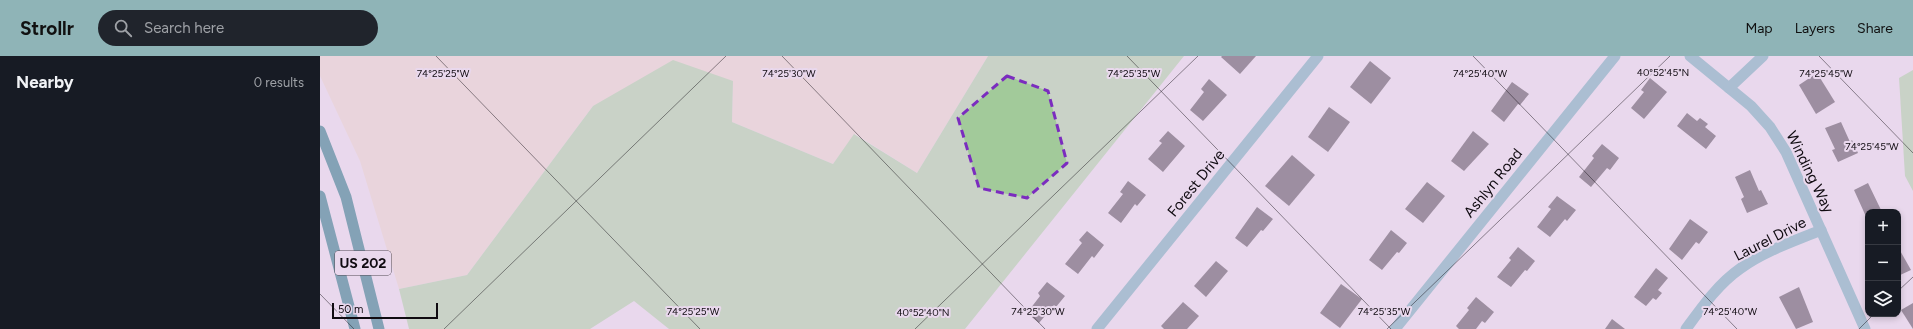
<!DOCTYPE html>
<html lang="en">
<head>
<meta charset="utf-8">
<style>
  body { margin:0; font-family:Figtree,sans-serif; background:#20242c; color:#f1f3f6 }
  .controls { position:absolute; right:12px; bottom:12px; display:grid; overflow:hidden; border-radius:8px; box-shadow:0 2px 6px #0003 }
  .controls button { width:36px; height:36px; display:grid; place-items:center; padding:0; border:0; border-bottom:1px solid #363941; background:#171b24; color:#f1f3f6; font:20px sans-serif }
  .scale { position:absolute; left:12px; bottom:10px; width:106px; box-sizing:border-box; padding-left:4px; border:2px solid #100b11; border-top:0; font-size:11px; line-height:14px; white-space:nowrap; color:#100b11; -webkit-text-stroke:3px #e9d8ed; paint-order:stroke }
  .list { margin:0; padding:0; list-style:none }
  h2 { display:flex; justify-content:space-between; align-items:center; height:52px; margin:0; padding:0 16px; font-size:17px }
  h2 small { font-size:13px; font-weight:400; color:#9ea1a6 }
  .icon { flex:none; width:22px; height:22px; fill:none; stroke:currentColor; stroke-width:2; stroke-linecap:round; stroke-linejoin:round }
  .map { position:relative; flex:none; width:1593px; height:273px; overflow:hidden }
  header { display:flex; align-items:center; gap:24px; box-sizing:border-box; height:56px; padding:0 20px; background:#8fb4b7; color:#111 }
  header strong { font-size:19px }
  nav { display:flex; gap:22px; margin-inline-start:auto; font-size:14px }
  .search { width:280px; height:36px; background:#20242c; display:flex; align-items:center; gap:10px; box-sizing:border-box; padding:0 14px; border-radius:22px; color:#9ea1a6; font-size:15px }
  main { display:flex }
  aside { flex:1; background:#171b24 }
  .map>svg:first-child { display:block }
  .commercial { fill:#e8cfc8 }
  .green { fill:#a2ca9a }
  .building { fill:#423445 }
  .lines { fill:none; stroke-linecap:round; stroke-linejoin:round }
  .minor { stroke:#609db2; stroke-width:11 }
  .primary { stroke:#0a5f74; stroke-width:11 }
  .marked { fill:none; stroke:#7b2cbf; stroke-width:3; stroke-dasharray:8 5; stroke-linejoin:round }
  .ticks { fill:none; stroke:#100b11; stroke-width:1; stroke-opacity:0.45 }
  .labels { text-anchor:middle; stroke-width:4; stroke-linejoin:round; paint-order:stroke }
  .shield { fill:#e9d8ed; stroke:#514853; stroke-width:1 }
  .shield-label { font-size:14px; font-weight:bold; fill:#100b11 }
  .street-label { font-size:15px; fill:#100b11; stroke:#e9d8ed }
  .ticks-label { font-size:10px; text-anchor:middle; fill:#100b11; stroke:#e9d8ed; stroke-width:4; stroke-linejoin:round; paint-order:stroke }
</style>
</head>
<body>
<header>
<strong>Strollr</strong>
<div class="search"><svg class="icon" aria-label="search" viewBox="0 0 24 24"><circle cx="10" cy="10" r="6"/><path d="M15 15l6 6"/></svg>Search here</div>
<nav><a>Map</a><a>Layers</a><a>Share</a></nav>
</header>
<main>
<aside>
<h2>Nearby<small>0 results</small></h2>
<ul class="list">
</ul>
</aside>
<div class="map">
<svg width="1593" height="273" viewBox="0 0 1593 273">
  <rect width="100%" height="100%" fill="#e9d8ed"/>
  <!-- commercial -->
  <polygon class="commercial" points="0,0 668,0 597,117 535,78 513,108 412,66 413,25 273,50 147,219 79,233 40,105 0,20"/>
  <!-- green -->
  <g class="green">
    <polygon points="668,0 864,0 645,273 349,273 314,245 270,273 89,273 79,233 147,219 273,50 353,4 413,25 412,66 513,108 534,78 597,117"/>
    <polygon points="1593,14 1593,135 1585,120 1579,22"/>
  </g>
  <!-- building -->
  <g class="building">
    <polygon points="902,0 936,0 920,18 901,1"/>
    <polygon points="1050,5 1071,22 1051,48 1030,31"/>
    <polygon points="1497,17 1515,46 1496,58 1479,29"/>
    <polygon points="1330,22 1347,36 1324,63 1311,52 1324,36 1321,34"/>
    <polygon points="889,23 907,39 883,65 870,54 884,36 881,33"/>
    <polygon points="1192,26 1209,38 1200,49 1198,48 1184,66 1171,55"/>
    <polygon points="1009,51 1030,66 1008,96 988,81"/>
    <polygon points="1367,57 1377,65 1380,62 1388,68 1385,71 1396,80 1386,93 1357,70"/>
    <polygon points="1521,66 1530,86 1532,84 1538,97 1518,106 1512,94 1515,93 1505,72"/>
    <polygon points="848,75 865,90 843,116 828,103 842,87 839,85"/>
    <polygon points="1153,75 1169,88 1144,115 1131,105"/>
    <polygon points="1282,88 1299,102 1290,114 1287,112 1271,131 1259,121 1274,102 1272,100"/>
    <polygon points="972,99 995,119 969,150 945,130"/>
    <polygon points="1430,114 1439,135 1441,134 1448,148 1427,157 1421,143 1424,141 1415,121"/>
    <polygon points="808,125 826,139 817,150 815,148 801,167 788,157 803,138 800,136"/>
    <polygon points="1107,126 1125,140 1103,167 1085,153"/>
    <polygon points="1548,127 1562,156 1548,156 1548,165 1534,134"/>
    <polygon points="1237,140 1256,154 1247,165 1245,163 1230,181 1217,171 1231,153 1228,151"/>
    <polygon points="937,151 953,163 943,175 941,174 927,191 915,182"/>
    <polygon points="1370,163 1388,176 1379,188 1376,186 1362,204 1349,193"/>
    <polygon points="1071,174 1087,187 1079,197 1077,196 1062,214 1049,204"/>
    <polygon points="767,175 784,189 774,202 772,200 758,218 745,208 762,187 759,184"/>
    <polygon points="1198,191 1215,205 1207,215 1205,214 1191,231 1177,221 1191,204 1189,202"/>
    <polygon points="1578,191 1591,214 1578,220"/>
    <polygon points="896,205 908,215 886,241 874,230"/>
    <polygon points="1336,212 1348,222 1338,234 1342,237 1336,244 1333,242 1326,250 1314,241"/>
    <polygon points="727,226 745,240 736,251 734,249 719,267 707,257 720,240 718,237"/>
    <polygon points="1021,228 1042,243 1020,272 1000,257"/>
    <polygon points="1479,231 1493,266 1476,273 1459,241"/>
    <polygon points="1156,241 1174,256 1165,267 1162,265 1156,273 1139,273 1136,270 1149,254 1147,252"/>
    <polygon points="863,246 879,260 867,273 844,273 841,270"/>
    <polygon points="1593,247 1593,273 1581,254"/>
    <polygon points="1292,263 1305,273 1285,273"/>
  </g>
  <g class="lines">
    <!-- minor -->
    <g class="minor">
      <polyline points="1370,0 1431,50 1450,71 1466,96 1545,273"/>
      <polyline points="1409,32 1443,0"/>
      <polyline points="777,273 998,0"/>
      <polyline points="1075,273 1295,0"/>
      <path d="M1366,273C1382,251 1398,228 1421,212C1444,195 1475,185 1501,174"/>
    </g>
    <!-- primary -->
    <g class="primary">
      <polyline points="0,75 26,141 59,273"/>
      <polyline points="0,140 35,273"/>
    </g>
  </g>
  <!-- marked area -->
  <path d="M0 0H1593V273H0ZM687,20L728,35L747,107L707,142L659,132L638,62Z" fill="#e9d8ed" fill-opacity=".55" fill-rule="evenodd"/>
  <path class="marked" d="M687,20L728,35L747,107L707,142L659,132L638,62Z"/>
  <!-- ticks -->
  <path class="ticks" d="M116,0L380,273M462,0L725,273M807,0L1071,273M1153,0L1417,273M1499,0L1593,97M1578,235L1593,221M0,238L34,273M124,273L406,0M595,273L878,0M1067,273L1350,0M1539,273L1554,258"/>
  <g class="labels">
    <!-- shield labels -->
    <rect class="shield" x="15" y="195" width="56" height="24" rx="3"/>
    <g class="shield-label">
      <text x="43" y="212">US 202</text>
    </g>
    <!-- street labels -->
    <g class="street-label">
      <text transform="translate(1490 116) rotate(64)" y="5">Winding Way</text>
      <text transform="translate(876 127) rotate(-51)" y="5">Forest Drive</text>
      <text transform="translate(1173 127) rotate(-51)" y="5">Ashlyn Road</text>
      <text transform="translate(1450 183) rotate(-27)" y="5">Laurel Drive</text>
    </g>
  </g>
  <g class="ticks-label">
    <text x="1343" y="20">40°52'45"N</text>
    <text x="1160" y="21">74°25'40"W</text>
    <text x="123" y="21">74°25'25"W</text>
    <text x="469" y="21">74°25'30"W</text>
    <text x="814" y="21">74°25'35"W</text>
    <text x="1506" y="21">74°25'45"W</text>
    <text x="1552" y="94">74°25'45"W</text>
    <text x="373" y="259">74°25'25"W</text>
    <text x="718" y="259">74°25'30"W</text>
    <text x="1064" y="259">74°25'35"W</text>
    <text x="1410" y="259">74°25'40"W</text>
    <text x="603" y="260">40°52'40"N</text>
  </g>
</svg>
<div class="controls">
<button>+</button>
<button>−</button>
<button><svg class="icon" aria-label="layers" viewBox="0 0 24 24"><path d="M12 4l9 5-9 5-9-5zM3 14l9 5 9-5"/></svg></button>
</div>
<div class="scale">50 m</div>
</div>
</main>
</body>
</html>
